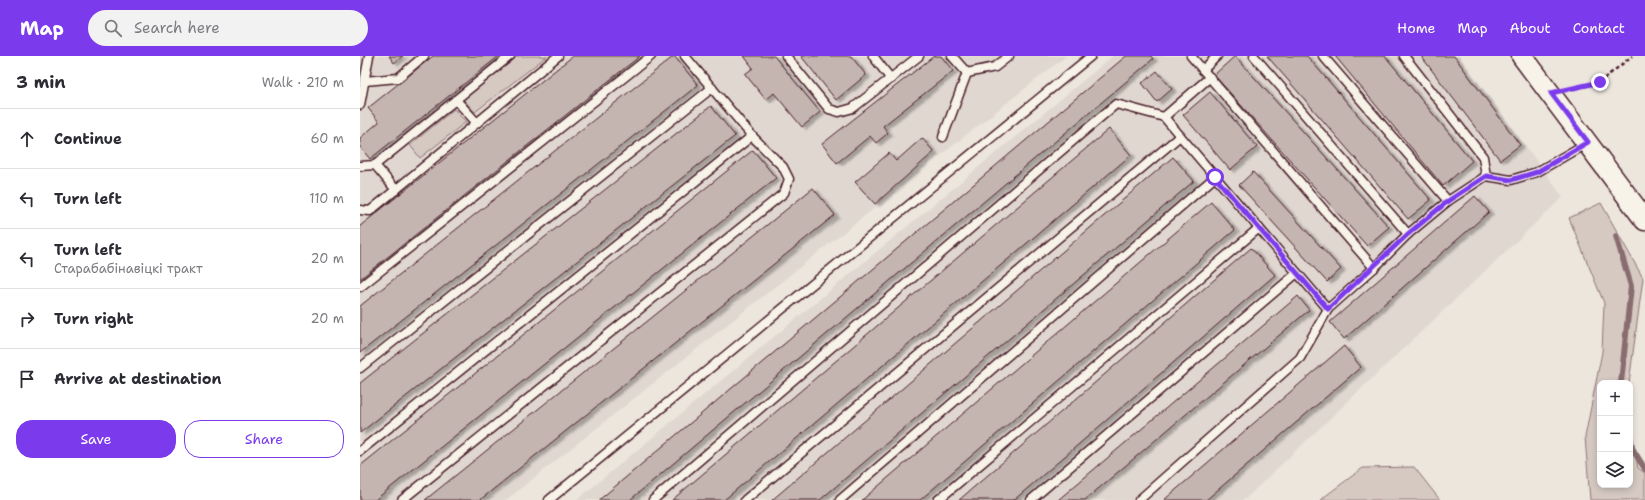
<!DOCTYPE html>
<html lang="en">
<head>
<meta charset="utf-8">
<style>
  body { margin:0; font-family:"Shantell Sans",sans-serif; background:#f2f2f3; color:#2b2b33 }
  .controls { position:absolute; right:12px; bottom:12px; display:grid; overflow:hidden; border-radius:8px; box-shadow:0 2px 6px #0003 }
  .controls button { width:36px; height:36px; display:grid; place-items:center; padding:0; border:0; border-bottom:1px solid #e1e1e2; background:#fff; color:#2b2b33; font:20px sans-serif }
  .stop { position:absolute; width:12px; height:12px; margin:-9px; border:3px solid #7c3aed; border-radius:50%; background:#fff }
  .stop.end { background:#7c3aed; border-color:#fff; box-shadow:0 1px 4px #0008 }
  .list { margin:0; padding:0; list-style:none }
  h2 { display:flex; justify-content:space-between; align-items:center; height:52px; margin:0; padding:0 16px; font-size:17px }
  h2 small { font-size:13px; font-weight:400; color:#7c7c81 }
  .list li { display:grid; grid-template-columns:26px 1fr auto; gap:12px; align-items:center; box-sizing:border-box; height:60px; padding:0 16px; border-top:1px solid #e1e1e2 }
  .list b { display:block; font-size:15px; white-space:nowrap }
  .list p { margin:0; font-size:13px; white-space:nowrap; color:#7c7c81 }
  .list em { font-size:13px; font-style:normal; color:#7c7c81 }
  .actions { display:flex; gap:8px; padding:12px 16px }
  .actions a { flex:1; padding:9px 0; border:1px solid #7c3aed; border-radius:16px; text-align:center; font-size:14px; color:#7c3aed }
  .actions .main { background:#7c3aed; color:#fff }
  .icon { flex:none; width:22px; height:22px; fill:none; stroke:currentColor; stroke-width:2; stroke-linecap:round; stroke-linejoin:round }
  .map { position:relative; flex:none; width:1285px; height:444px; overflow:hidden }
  header { display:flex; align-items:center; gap:24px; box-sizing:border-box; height:56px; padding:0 20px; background:#7c3aed; color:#fff }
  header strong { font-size:19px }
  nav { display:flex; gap:22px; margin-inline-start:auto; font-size:14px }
  .search { width:280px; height:36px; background:#f2f2f3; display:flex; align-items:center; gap:10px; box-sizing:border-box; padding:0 14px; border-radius:22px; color:#7c7c81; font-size:15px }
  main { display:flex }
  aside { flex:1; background:#fff }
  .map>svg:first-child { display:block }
  .built { fill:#e0d7d0 }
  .green { fill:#d5c9c2; stroke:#907476 }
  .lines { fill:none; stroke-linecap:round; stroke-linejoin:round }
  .stream { stroke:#896c6f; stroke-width:6 }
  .building { fill:#c4b5b0; stroke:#4a1f2b; filter:url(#shadow) }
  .service-casing { stroke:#4a1f2b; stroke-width:11 }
  .tertiary-casing { stroke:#4a1f2b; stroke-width:23 }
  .path { stroke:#4a1f2b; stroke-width:2.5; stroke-dasharray:4 3; stroke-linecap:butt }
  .service { stroke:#f7f3e8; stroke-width:8 }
  .tertiary { stroke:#f7f3e8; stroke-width:20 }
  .route { stroke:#7c3aed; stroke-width:5 }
</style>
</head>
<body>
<header>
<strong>Map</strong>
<div class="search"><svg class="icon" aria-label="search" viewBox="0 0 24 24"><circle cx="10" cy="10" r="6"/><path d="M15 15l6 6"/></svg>Search here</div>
<nav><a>Home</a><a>Map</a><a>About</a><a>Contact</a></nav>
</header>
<main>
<aside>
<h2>3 min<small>Walk · 210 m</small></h2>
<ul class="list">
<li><svg class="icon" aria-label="ahead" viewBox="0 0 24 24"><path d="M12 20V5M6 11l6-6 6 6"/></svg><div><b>Continue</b></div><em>60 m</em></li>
<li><svg class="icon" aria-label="left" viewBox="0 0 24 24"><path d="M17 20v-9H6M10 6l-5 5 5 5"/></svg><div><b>Turn left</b></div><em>110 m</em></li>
<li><svg class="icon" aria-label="left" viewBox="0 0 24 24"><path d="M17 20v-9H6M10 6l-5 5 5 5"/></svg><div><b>Turn left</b><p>Старабабінавіцкі тракт</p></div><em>20 m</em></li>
<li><svg class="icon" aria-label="right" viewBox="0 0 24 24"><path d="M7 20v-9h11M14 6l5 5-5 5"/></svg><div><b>Turn right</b></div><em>20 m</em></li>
<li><svg class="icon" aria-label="arrive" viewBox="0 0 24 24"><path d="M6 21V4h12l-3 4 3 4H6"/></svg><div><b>Arrive at destination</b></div></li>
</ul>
<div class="actions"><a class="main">Save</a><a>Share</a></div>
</aside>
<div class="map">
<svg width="1285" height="444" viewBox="0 0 1285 444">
  <defs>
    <filter id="shadow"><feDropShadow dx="4.5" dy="2.5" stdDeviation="1" flood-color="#0004"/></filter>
  </defs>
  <rect width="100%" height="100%" fill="#ece6dd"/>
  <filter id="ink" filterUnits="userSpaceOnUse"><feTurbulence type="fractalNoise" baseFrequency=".025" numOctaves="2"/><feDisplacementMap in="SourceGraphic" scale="8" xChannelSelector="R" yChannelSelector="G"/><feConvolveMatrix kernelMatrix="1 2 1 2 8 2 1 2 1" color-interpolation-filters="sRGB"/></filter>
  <g filter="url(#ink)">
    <!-- built -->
    <g class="built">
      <polygon points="0,0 706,0 146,444 0,444"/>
      <polygon points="753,0 1099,0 1203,141 884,444 217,444"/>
    </g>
    <!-- green -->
    <g class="green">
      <polygon points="158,0 187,0 115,56 103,43"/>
      <polygon points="94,53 106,66 60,102 50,89"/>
      <polygon points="1241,147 1283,222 1269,327 1240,327 1240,429 1270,429 1270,365 1278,412 1285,417 1285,444 1230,444 1225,381 1242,296 1244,247 1209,162"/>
      <polygon points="1054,411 1080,444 960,444 1003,412"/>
    </g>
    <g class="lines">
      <!-- stream -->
      <g class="stream">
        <polyline points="1256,180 1271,230 1261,327"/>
        <polyline points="1270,381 1272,392 1285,413"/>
      </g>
    </g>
    <!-- building -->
    <g class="building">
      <polygon points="29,0 43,0 34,7"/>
      <polygon points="73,0 139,0 10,103 0,91 0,82 19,66 8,52"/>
      <polygon points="213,0 280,0 0,223 0,170"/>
      <polygon points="314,0 338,29 0,297 0,250"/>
      <polygon points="384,0 414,0 460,56 442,71 414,37 406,44 385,18 393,12"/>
      <polygon points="441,0 491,0 506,19 476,44"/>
      <polygon points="574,0 581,0 593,15 523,70 528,77 516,87 510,80 477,107 462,88"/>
      <polygon points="766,0 791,0 793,3 270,444 239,444"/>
      <polygon points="875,0 1029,171 1007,190 854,19"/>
      <polygon points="907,0 947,0 1071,144 1048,163"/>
      <polygon points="975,0 1025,0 1112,105 1083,130"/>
      <polygon points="1061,0 1094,0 1160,89 1140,104"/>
      <polygon points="797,15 812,33 797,46 782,27"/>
      <polygon points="850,36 897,91 870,114 823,59"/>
      <polygon points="351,50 375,80 0,377 0,327"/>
      <polygon points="749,73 771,99 364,444 312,444"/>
      <polygon points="562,82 574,96 515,148 495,126 529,97 536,105"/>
      <polygon points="393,94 416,122 15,444 0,444 0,410"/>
      <polygon points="813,101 834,125 460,444 412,444"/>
      <polygon points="893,116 981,213 967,226 879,129"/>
      <polygon points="453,132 475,159 120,444 65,444"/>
      <polygon points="1115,140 1129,156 984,283 970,266"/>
      <polygon points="851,146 875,174 560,444 502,444"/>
      <polygon points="891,192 915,219 654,444 599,444"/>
      <polygon points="938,240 949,254 725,444 698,444"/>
      <polygon points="984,290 1001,311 846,444 804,444"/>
    </g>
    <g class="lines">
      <defs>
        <g id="service">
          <polyline points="426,0 469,53 479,56 493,52 559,0"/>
          <polyline points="513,0 531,23"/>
          <polyline points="592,0 607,17 635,11 649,0"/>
          <polyline points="831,0 1014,212 1048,178 1088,145"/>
          <polyline points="894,0 1048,178"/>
          <polyline points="963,0 1088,145 1126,120 1151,124 1177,116 1227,87"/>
          <polyline points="1044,0 1123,101 1126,120"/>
          <polyline points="843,14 857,0"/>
          <polyline points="850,21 804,61 968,253"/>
          <polyline points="5,25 38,22 64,0"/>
          <polyline points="96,44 117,67"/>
          <polyline points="0,49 9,0"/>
          <polyline points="583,81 607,17"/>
          <polyline points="15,109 36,134"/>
          <polyline points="0,110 15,109 150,0"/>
          <polyline points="0,154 10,155 198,0"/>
          <polyline points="0,231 291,0"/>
          <polyline points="0,312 352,32"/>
          <polyline points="0,395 392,80"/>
          <polyline points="42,444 424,137 429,123 423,111 392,80 325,0"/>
          <polyline points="189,444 731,0"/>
          <polyline points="293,444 756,48 804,61"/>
          <polyline points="385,444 820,80"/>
          <polyline points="480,444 855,121"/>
          <polyline points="578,444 899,172"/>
          <polyline points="671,444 937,217"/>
          <polyline points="779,444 940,302 968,253 1014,212"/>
        </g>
        <polyline id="tertiary" points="1162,0 1285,164"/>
      </defs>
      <!-- service casing -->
      <use href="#service" class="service-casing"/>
      <!-- tertiary casing -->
      <use href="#tertiary" class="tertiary-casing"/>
      <!-- path -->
      <polyline class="path" points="1211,33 1240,26 1272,0"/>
      <!-- service -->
      <use href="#service" class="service"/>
      <!-- tertiary -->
      <use href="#tertiary" class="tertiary"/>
    </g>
  </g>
  <g class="lines" filter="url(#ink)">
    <!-- route -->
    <polyline class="route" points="855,121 968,253 1048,178 1088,145 1126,120 1151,124 1177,116 1228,86 1191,37 1240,26"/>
  </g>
</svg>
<div class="controls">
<button>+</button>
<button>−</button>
<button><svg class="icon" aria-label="layers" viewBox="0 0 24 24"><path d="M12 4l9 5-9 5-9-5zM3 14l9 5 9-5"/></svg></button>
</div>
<div class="stop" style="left:855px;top:121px"></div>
<div class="stop end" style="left:1240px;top:26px"></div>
</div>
</main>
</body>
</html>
